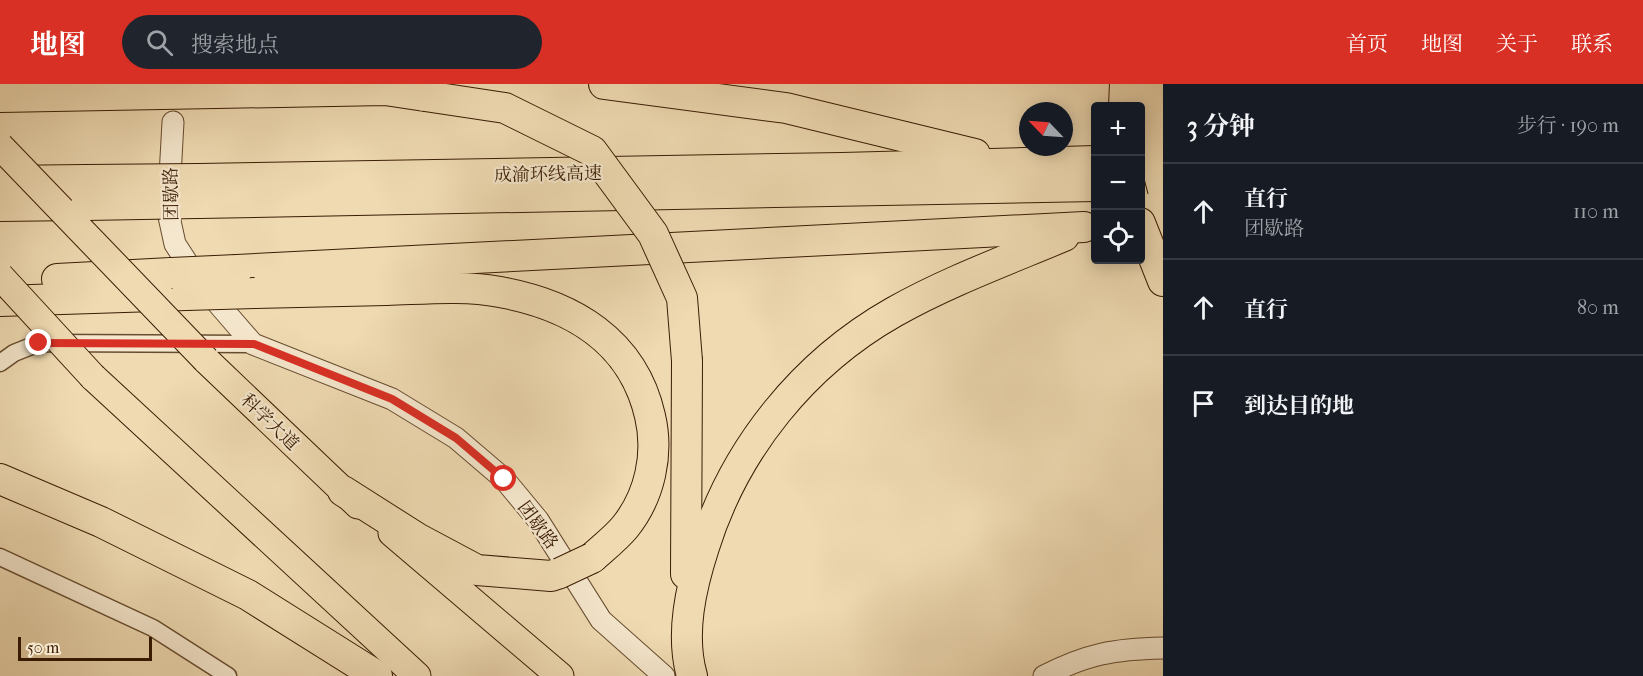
<!DOCTYPE html>
<html lang="zh">
<head>
<meta charset="utf-8">
<style>
  body { margin:0; font-family:"IM FELL French Canon","Noto Serif SC",serif; background:#20242c; color:#f1f3f6 }
  .controls { position:absolute; right:18px; top:18px; display:grid; overflow:hidden; border-radius:6px; box-shadow:0 3px 15px #0003 }
  .controls button { width:54px; height:54px; display:grid; place-items:center; padding:0; border:0; border-bottom:2px solid #363941; background:#171b24; color:#f1f3f6; font:30px sans-serif }
  .compass { position:absolute; left:1019px; top:18px; width:54px; height:54px; border-radius:50%; background:#171b24; box-shadow:0 3px 15px #0003; rotate:295deg }
  .scale { position:absolute; left:18px; bottom:15px; width:134px; box-sizing:border-box; padding-left:6px; border:3px solid #3a1c03; border-top:0; font-size:16px; line-height:21px; white-space:nowrap; color:#3a1c03; -webkit-text-stroke:4px #f5e7cd; paint-order:stroke }
  .stop { position:absolute; width:18px; height:18px; margin:-14px; border:4px solid #d93025; border-radius:50%; background:#fff }
  .stop.end { background:#d93025; border-color:#fff; box-shadow:0 2px 6px #0008 }
  .list { margin:0; padding:0; list-style:none }
  h2 { display:flex; justify-content:space-between; align-items:center; height:78px; margin:0; padding:0 24px; font-size:26px }
  h2 small { font-size:20px; font-weight:400; color:#9ea1a6 }
  .list li { display:grid; grid-template-columns:39px 1fr auto; gap:18px; align-items:center; box-sizing:border-box; height:96px; padding:0 24px; border-top:2px solid #363941 }
  .list b { display:block; font-size:22px; white-space:nowrap }
  .list p { margin:0; font-size:20px; white-space:nowrap; color:#9ea1a6 }
  .list em { font-size:20px; font-style:normal; color:#9ea1a6 }
  .icon { flex:none; width:33px; height:33px; fill:none; stroke:currentColor; stroke-width:2; stroke-linecap:round; stroke-linejoin:round }
  .map { position:relative; flex:none; width:1163px; height:592px; overflow:hidden }
  header { display:flex; align-items:center; gap:36px; box-sizing:border-box; height:84px; padding:0 30px; background:#d93025; color:#fff }
  header strong { font-size:28px }
  nav { display:flex; gap:33px; margin-inline-start:auto; font-size:21px }
  .search { width:420px; height:54px; background:#20242c; display:flex; align-items:center; gap:15px; box-sizing:border-box; padding:0 21px; border-radius:33px; color:#9ea1a6; font-size:22px }
  main { display:flex }
  aside { flex:1; background:#171b24 }
  .map>svg:first-child { display:block }
  .lines { fill:none; stroke-linecap:round; stroke-linejoin:round }
  .minor-casing { stroke:#674c2f; stroke-width:19 }
  .tertiary-casing { stroke:#674c2f; stroke-width:23 }
  .trunk-casing { stroke:#3a1c03; stroke-width:29 }
  .motorway-casing { stroke:#3a1c03; stroke-width:32 }
  .minor { stroke:#f5e7cd; stroke-width:16 }
  .tertiary { stroke:#f5e7cd; stroke-width:21 }
  .trunk { stroke:#efdab2; stroke-width:27 }
  .motorway { stroke:#efdab2; stroke-width:30 }
  .trunk-bridge-casing { stroke:#3a1c03; stroke-width:29; stroke-linecap:butt }
  .motorway-bridge-casing { stroke:#3a1c03; stroke-width:32; stroke-linecap:butt }
  .trunk-bridge { stroke:#efdab2; stroke-width:27 }
  .motorway-bridge { stroke:#efdab2; stroke-width:30 }
  .route { stroke:#d93025; stroke-width:8 }
  .labels { text-anchor:middle; stroke-width:4.5; stroke-linejoin:round; paint-order:stroke }
  .street-label { font-size:18px; fill:#3a1c03; stroke:#f5e7cd }
</style>
</head>
<body>
<header>
<strong>地图</strong>
<div class="search"><svg class="icon" aria-label="search" viewBox="0 0 24 24"><circle cx="10" cy="10" r="6"/><path d="M15 15l6 6"/></svg>搜索地点</div>
<nav><a>首页</a><a>地图</a><a>关于</a><a>联系</a></nav>
</header>
<main>
<div class="map">
<svg width="1163" height="592" viewBox="0 0 1163 592">
  <rect width="100%" height="100%" fill="#efdab2"/>
  <filter id="stains"><feTurbulence type="fractalNoise" baseFrequency=".00333" numOctaves="4"/><feColorMatrix values="0 0 0 0 .2 0 0 0 0 .09 0 0 0 0 .02 0 0 0 .5 -.17"/></filter>
  <radialGradient id="worn" r=".72"><stop offset=".6" stop-color="#630" stop-opacity="0"/><stop offset="1" stop-color="#630" stop-opacity=".3"/></radialGradient>
  <g class="lines">
    <defs>
      <g id="minor">
        <polyline points="0,279 14,269 39,259 253,260"/>
        <polyline points="0,473 153,544 228,592"/>
      </g>
      <g id="tertiary">
        <polyline points="173,38 168,128 175,160 201,200 253,260 392,315 456,354 504,395 538,436 601,536 664,592"/>
        <path d="M1044,592C1087,570 1114,565 1163,564"/>
      </g>
      <g id="trunk">
        <polyline points="206,276 358,421"/>
        <polyline points="93,293 417,592"/>
        <polyline points="392,449 560,592"/>
      </g>
      <g id="motorway">
        <polyline points="604,0 786,24 975,70"/>
        <polyline points="0,13 385,6 425,12"/>
        <polyline points="1124,22 1125,0"/>
        <polyline points="1152,26 1152,0"/>
        <polyline points="199,95 842,84 1096,77"/>
        <polyline points="0,97 85,96"/>
        <polyline points="198,119 1096,102"/>
        <polyline points="0,122 78,121"/>
        <polyline points="1140,139 1163,197"/>
        <polyline points="237,186 1084,143"/>
        <polyline points="57,195 171,189"/>
        <path d="M255,209C299,208 343,207 387,206C424,205 463,201 500,208C572,221 633,257 650,332C659,370 650,412 625,443C616,454 603,464 592,474"/>
        <polyline points="0,217 186,211"/>
        <polyline points="0,395 101,438 248,511 377,592"/>
        <polyline points="343,407 417,454 477,486 551,492 560,489"/>
        <polyline points="686,490 687,277"/>
        <path d="M692,592C680,550 691,503 704,463C735,364 804,279 894,228C947,198 1007,176 1064,152"/>
      </g>
    </defs>
    <!-- minor casing -->
    <use href="#minor" class="minor-casing"/>
    <!-- tertiary casing -->
    <use href="#tertiary" class="tertiary-casing"/>
    <!-- trunk casing -->
    <use href="#trunk" class="trunk-casing"/>
    <!-- motorway casing -->
    <use href="#motorway" class="motorway-casing"/>
    <!-- minor -->
    <use href="#minor" class="minor"/>
    <!-- tertiary -->
    <use href="#tertiary" class="tertiary"/>
    <!-- trunk -->
    <use href="#trunk" class="trunk"/>
    <!-- motorway -->
    <use href="#motorway" class="motorway"/>
    <defs>
      <g id="trunk-bridge">
        <polyline points="0,62 206,276"/>
        <polyline points="0,192 93,293"/>
      </g>
      <g id="motorway-bridge">
        <polyline points="425,12 505,24 592,67 653,150 682,214 687,277"/>
        <polyline points="1152,26 1158,87 1163,106"/>
        <polyline points="85,96 199,95"/>
        <polyline points="86,121 198,119"/>
        <polyline points="171,189 237,186"/>
        <polyline points="186,211 255,209"/>
        <polyline points="560,489 592,474"/>
      </g>
    </defs>
    <!-- trunk-bridge casing -->
    <use href="#trunk-bridge" class="trunk-bridge-casing"/>
    <!-- motorway-bridge casing -->
    <use href="#motorway-bridge" class="motorway-bridge-casing"/>
    <!-- trunk-bridge -->
    <use href="#trunk-bridge" class="trunk-bridge"/>
    <!-- motorway-bridge -->
    <use href="#motorway-bridge" class="motorway-bridge"/>
  </g>
  <g class="lines">
    <!-- route -->
    <polyline class="route" points="39,259 254,260 392,315 456,354 504,395"/>
  </g>
  <g class="labels">
    <!-- street labels -->
    <g class="street-label">
      <text transform="translate(548 90) rotate(-1)" y="6">成渝环线高速</text>
      <text transform="translate(171 110) rotate(-91)" y="6">团歇路</text>
      <text transform="translate(270 338) rotate(44)" y="6">科学大道</text>
      <text transform="translate(538 441) rotate(54)" y="6">团歇路</text>
    </g>
  </g>
  <rect width="100%" height="100%" filter="url(#stains)"/>
  <rect width="100%" height="100%" fill="url(#worn)"/>
</svg>
<div class="controls">
<button>+</button>
<button>−</button>
<button><svg class="icon" aria-label="locate" viewBox="0 0 24 24"><circle cx="12" cy="12" r="6"/><path d="M12 2v4M12 18v4M2 12h4M18 12h4"/></svg></button>
</div>
<svg class="compass" viewBox="-18 -18 36 36"><path d="M0-13l5 13h-10z" fill="#e53935"/><path d="M0 13l5-13h-10z" fill="#9ea1a6"/></svg>
<div class="scale">50 m</div>
<div class="stop" style="left:504px;top:395px"></div>
<div class="stop end" style="left:39px;top:259px"></div>
</div>
<aside>
<h2>3 分钟<small>步行 · 190 m</small></h2>
<ul class="list">
<li><svg class="icon" aria-label="ahead" viewBox="0 0 24 24"><path d="M12 20V5M6 11l6-6 6 6"/></svg><div><b>直行</b><p>团歇路</p></div><em>110 m</em></li>
<li><svg class="icon" aria-label="ahead" viewBox="0 0 24 24"><path d="M12 20V5M6 11l6-6 6 6"/></svg><div><b>直行</b></div><em>80 m</em></li>
<li><svg class="icon" aria-label="arrive" viewBox="0 0 24 24"><path d="M6 21V4h12l-3 4 3 4H6"/></svg><div><b>到达目的地</b></div></li>
</ul>
</aside>
</main>
</body>
</html>
